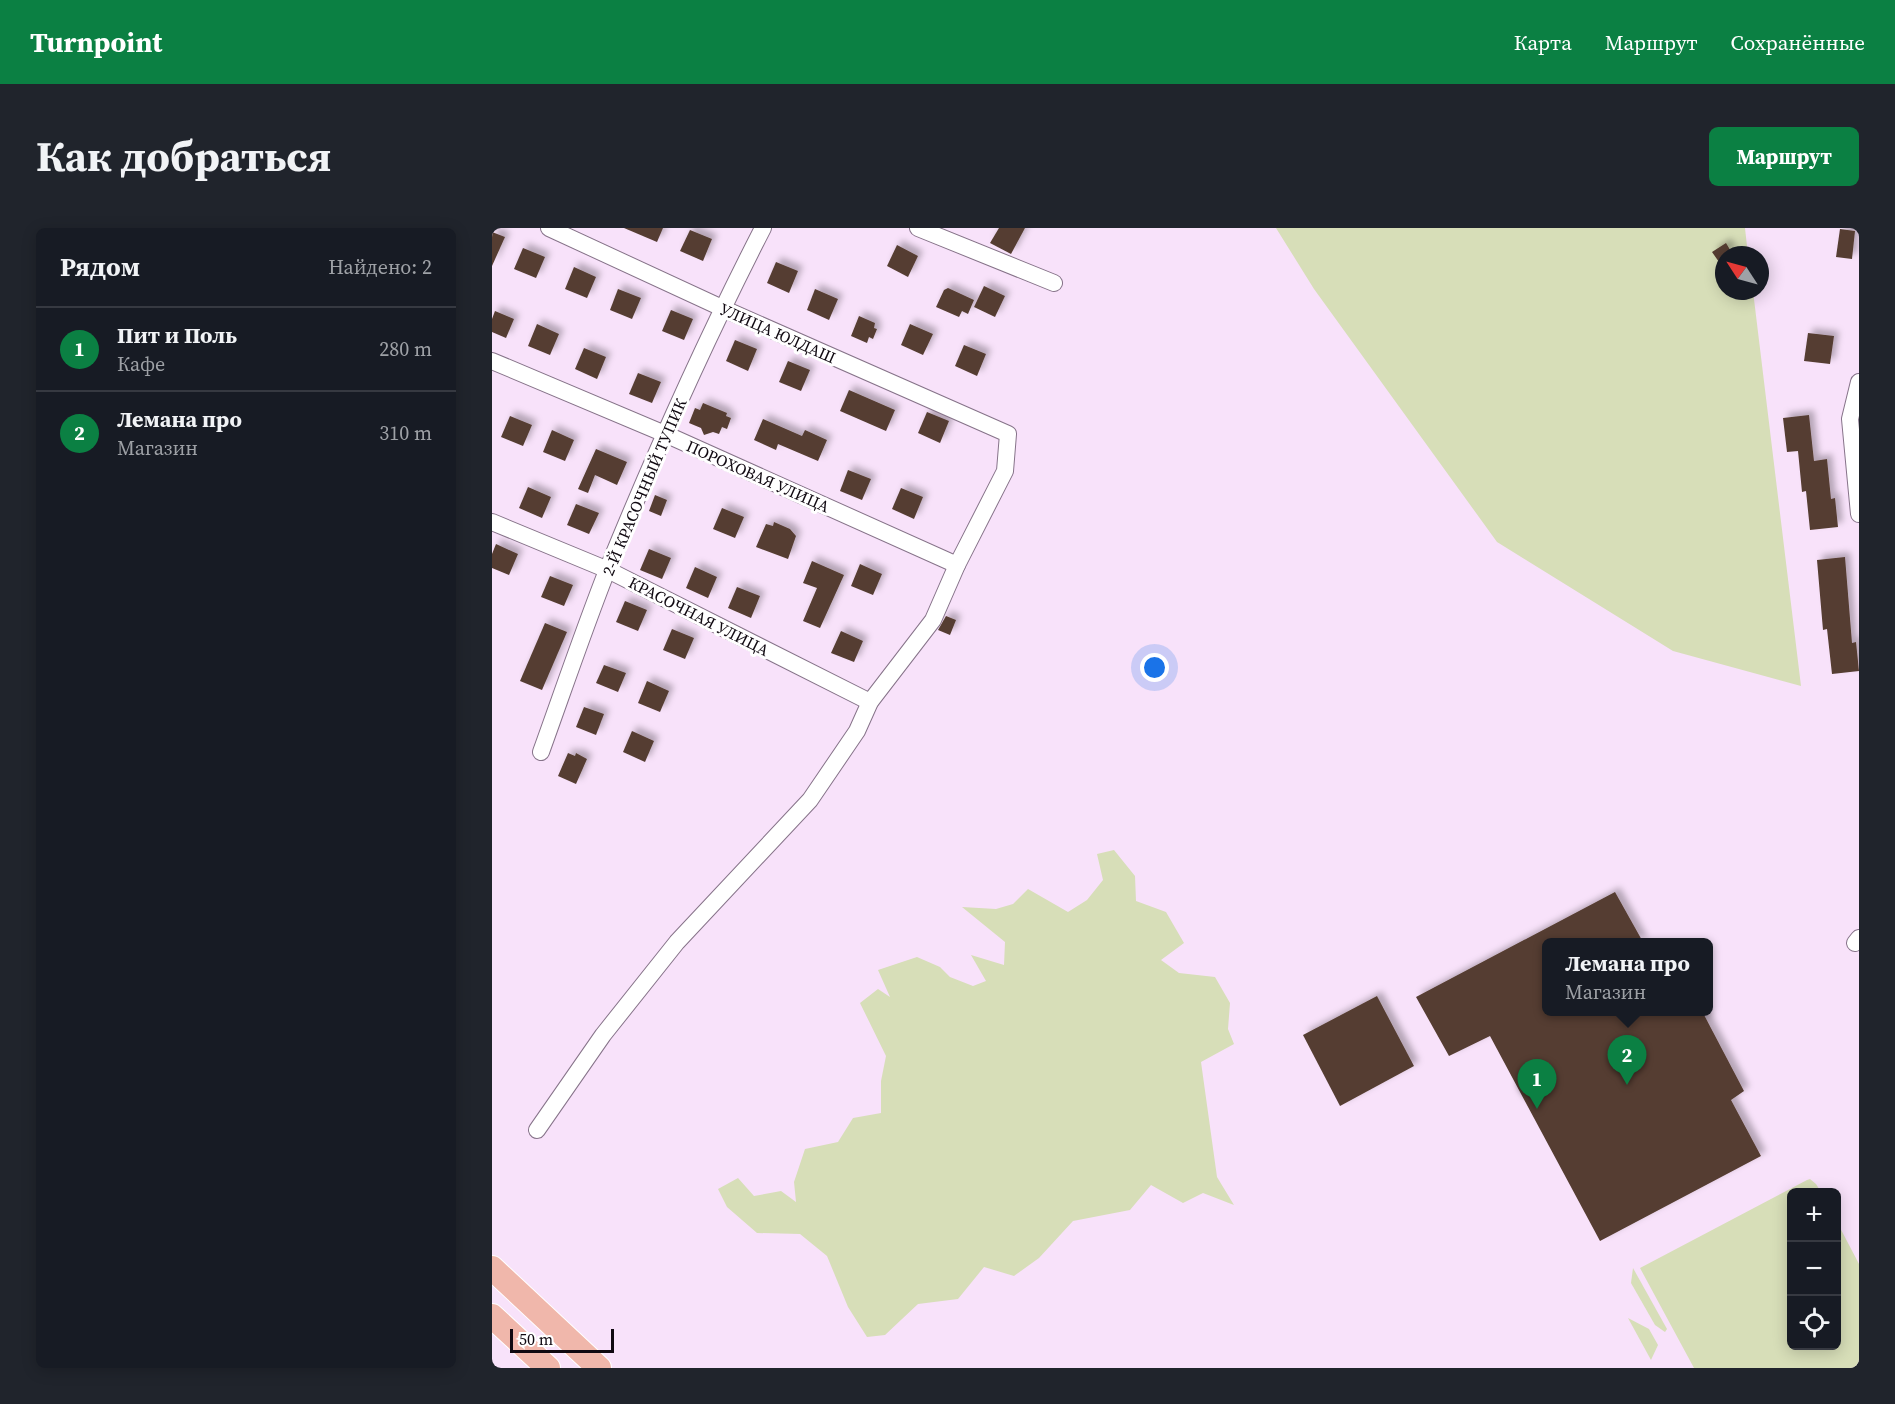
<!DOCTYPE html>
<html lang="ru">
<head>
<meta charset="utf-8">
<style>
  body { margin:0; font-family:"Source Serif 4",serif; background:#20242c; color:#f1f3f6 }
  .controls { position:absolute; right:18px; bottom:18px; display:grid; overflow:hidden; border-radius:9px; box-shadow:0 3px 15px #0003 }
  .controls button { width:54px; height:54px; display:grid; place-items:center; padding:0; border:0; border-bottom:2px solid #363941; background:#171b24; color:#f1f3f6; font:30px sans-serif }
  .compass { position:absolute; left:1223px; top:18px; width:54px; height:54px; border-radius:50%; background:#171b24; box-shadow:0 3px 15px #0003; rotate:306deg }
  .scale { position:absolute; left:18px; bottom:15px; width:104px; box-sizing:border-box; padding-left:6px; border:3px solid #100911; border-top:0; font-size:16px; line-height:21px; white-space:nowrap; color:#100911; -webkit-text-stroke:4px #fff; paint-order:stroke }
  .you { position:absolute; left:663px; top:440px; width:21px; height:21px; margin:-15px; border:4px solid #fff; border-radius:50%; background:#1a73e8; box-shadow:0 0 0 9px #1a73e833 }
  .badge { display:grid; place-items:center; width:39px; height:39px; border-radius:50%; background:#0b8043; color:#fff; font-size:20px; font-weight:700 }
  .pin { position:absolute; translate:-50% -50px; filter:drop-shadow(0 2px 3px #0008) }
  .pin::after { content:''; position:absolute; top:32px; width:21px; height:18px; background:inherit; clip-path:polygon(0 0,100% 0,50% 100%) }
  .popup { position:absolute; left:1050px; top:710px; width:171px; height:78px; box-sizing:border-box; display:grid; place-content:center; border-radius:9px; background:#171b24; filter:drop-shadow(0 2px 4px #0005); font-size:20px; white-space:nowrap; color:#9ea1a6 }
  .popup b { font-size:22px; color:#f1f3f6 }
  .popup::after { content:''; position:absolute; left:50%; top:100%; margin-left:-12px; border:12px solid transparent; border-top-color:#171b24 }
  .list { margin:0; padding:0; list-style:none }
  h2 { display:flex; justify-content:space-between; align-items:center; height:78px; margin:0; padding:0 24px; font-size:26px }
  h2 small { font-size:20px; font-weight:400; color:#9ea1a6 }
  .list li { display:grid; grid-template-columns:39px 1fr auto; gap:18px; align-items:center; box-sizing:border-box; height:84px; padding:0 24px; border-top:2px solid #363941 }
  .list b { display:block; font-size:22px; white-space:nowrap }
  .list p { margin:0; font-size:20px; white-space:nowrap; color:#9ea1a6 }
  .list em { font-size:20px; font-style:normal; color:#9ea1a6 }
  .icon { flex:none; width:33px; height:33px; fill:none; stroke:currentColor; stroke-width:2; stroke-linecap:round; stroke-linejoin:round }
  .map { position:relative; flex:none; width:1367px; height:1140px; overflow:hidden; border-radius:9px }
  header { display:flex; align-items:center; gap:36px; box-sizing:border-box; height:84px; padding:0 30px; background:#0b8043; color:#fff }
  header strong { font-size:28px }
  nav { display:flex; gap:33px; margin-inline-start:auto; font-size:21px }
  .intro { display:flex; align-items:center; justify-content:space-between; box-sizing:border-box; height:144px; padding:0 36px }
  h1 { margin:0; font-size:42px }
  .button { padding:15px 27px; border-radius:9px; background:#0b8043; color:#fff; font-size:21px; font-weight:700 }
  main { display:flex; gap:36px; padding:0 36px }
  aside { flex:1; background:#171b24; border-radius:9px; box-shadow:0 3px 15px #0003 }
  .map>svg:first-child { display:block }
  .green { fill:#d7deb8 }
  .building { fill:#553d31; filter:url(#shadow) }
  .lines { fill:none; stroke-linecap:round; stroke-linejoin:round }
  .minor-casing { stroke:#867389; stroke-width:18 }
  .highway-casing { stroke:#fff; stroke-width:26 }
  .minor { stroke:#fff; stroke-width:16 }
  .highway { stroke:#f0b7ab; stroke-width:24 }
  .labels { text-anchor:middle; stroke-width:6; stroke-linejoin:round; paint-order:stroke }
  .street-label { font-size:16px; fill:#100911; stroke:#fff }
</style>
</head>
<body>
<header>
<strong>Turnpoint</strong>
<nav><a>Карта</a><a>Маршрут</a><a>Сохранённые</a></nav>
</header>
<div class="intro"><h1>Как добраться</h1><a class="button">Маршрут</a></div>
<main>
<aside>
<h2>Рядом<small>Найдено: 2</small></h2>
<ul class="list">
<li><span class="badge">1</span><div><b>Пит и Поль</b><p>Кафе</p></div><em>280 m</em></li>
<li><span class="badge">2</span><div><b>Лемана про</b><p>Магазин</p></div><em>310 m</em></li>
</ul>
</aside>
<div class="map">
<svg width="1367" height="1140" viewBox="0 0 1367 1140">
  <defs>
    <filter id="shadow"><feDropShadow dx="5" dy="-5" stdDeviation="3" flood-color="#0004"/></filter>
  </defs>
  <rect width="100%" height="100%" fill="#f8e2fa"/>
  <!-- green -->
  <g class="green">
    <polygon points="784,0 1253,0 1256,27 1232,27 1232,63 1261,63 1309,458 1181,423 1005,314 822,61"/>
    <polygon points="622,622 643,648 644,673 674,684 692,715 669,732 687,745 723,749 738,775 736,801 742,816 709,834 725,949 742,977 711,965 691,975 659,957 638,982 581,993 547,1030 522,1048 492,1039 466,1071 426,1076 393,1107 375,1109 356,1079 335,1028 308,1006 265,1005 235,979 226,961 246,950 262,968 289,963 304,974 302,954 313,921 346,914 361,890 389,885 389,853 394,828 368,775 386,761 398,769 386,742 425,729 448,739 458,749 481,758 494,753 479,727 512,737 513,714 470,679 504,681 521,676 536,661 576,684 595,672 611,652 605,626"/>
    <polygon points="1318,951 1324,956 1329,964 1300,964 1300,1118 1344,1118 1345,994 1367,1036 1367,1140 1202,1140 1148,1040 1315,952"/>
    <polygon points="1141,1040 1175,1101 1173,1104 1163,1097 1139,1055"/>
    <polygon points="1136,1090 1157,1101 1166,1117 1159,1132"/>
  </g>
  <!-- building -->
  <g class="building">
    <polygon points="132,0 171,0 165,14"/>
    <polygon points="507,0 533,0 519,26 498,15"/>
    <polygon points="1348,1 1363,3 1360,31 1344,29"/>
    <polygon points="198,2 220,11 211,33 188,23"/>
    <polygon points="0,4 13,9 0,38"/>
    <polygon points="1234,15 1240,25 1232,27 1232,30 1227,34 1220,24"/>
    <polygon points="405,17 426,28 416,49 395,38"/>
    <polygon points="31,20 53,29 44,50 22,41"/>
    <polygon points="284,34 306,43 297,65 275,55"/>
    <polygon points="82,39 104,49 95,70 73,61"/>
    <polygon points="492,58 513,68 503,89 482,79"/>
    <polygon points="456,60 482,72 476,86 470,83 467,89 444,79 452,62"/>
    <polygon points="126,61 149,70 140,91 118,82"/>
    <polygon points="323,61 346,71 337,92 315,82"/>
    <polygon points="179,82 201,91 192,112 170,103"/>
    <polygon points="3,83 22,91 14,110 0,104 0,91"/>
    <polygon points="367,88 383,95 382,100 385,101 381,111 377,109 375,115 359,108"/>
    <polygon points="45,96 67,106 58,127 36,118"/>
    <polygon points="418,96 441,106 431,127 409,117"/>
    <polygon points="1316,105 1342,108 1338,136 1312,133"/>
    <polygon points="243,112 265,121 256,143 234,133"/>
    <polygon points="472,117 494,126 485,148 463,138"/>
    <polygon points="92,120 114,129 105,151 83,141"/>
    <polygon points="296,133 318,142 309,163 287,154"/>
    <polygon points="146,145 169,154 160,175 137,166"/>
    <polygon points="357,162 403,182 394,203 348,183"/>
    <polygon points="211,175 235,185 234,188 239,190 235,201 230,199 227,206 221,204 212,207 209,200 197,195 203,180 208,182"/>
    <polygon points="435,184 457,193 448,215 426,205"/>
    <polygon points="1317,187 1322,233 1335,231 1339,271 1343,270 1346,299 1318,302 1314,263 1310,264 1306,223 1295,224 1291,190"/>
    <polygon points="18,188 40,197 31,218 9,209"/>
    <polygon points="271,191 310,208 313,202 335,212 326,233 286,216 284,222 262,212"/>
    <polygon points="60,202 82,212 73,233 51,224"/>
    <polygon points="104,221 135,234 125,257 103,247 96,265 86,261"/>
    <polygon points="356,242 379,251 370,272 348,263"/>
    <polygon points="36,259 59,269 50,290 27,280"/>
    <polygon points="409,260 431,269 422,291 400,281"/>
    <polygon points="163,267 175,272 169,288 157,283"/>
    <polygon points="84,276 107,285 97,306 75,297"/>
    <polygon points="230,280 252,289 243,310 221,301"/>
    <polygon points="282,294 298,301 304,308 296,331 264,319 274,296 281,298"/>
    <polygon points="4,316 26,326 17,347 0,340 0,326"/>
    <polygon points="157,321 179,330 170,351 148,342"/>
    <polygon points="1353,329 1360,415 1364,414 1367,443 1340,446 1335,401 1331,402 1325,332"/>
    <polygon points="320,333 352,347 328,400 311,393 325,360 311,355"/>
    <polygon points="368,336 390,346 381,367 359,358"/>
    <polygon points="203,339 225,349 216,370 194,360"/>
    <polygon points="58,348 81,357 72,378 49,369"/>
    <polygon points="245,359 268,368 259,390 236,380"/>
    <polygon points="133,373 155,382 146,403 124,394"/>
    <polygon points="454,388 464,392 458,407 446,402"/>
    <polygon points="53,395 75,404 50,462 28,453"/>
    <polygon points="180,401 202,410 193,431 171,422"/>
    <polygon points="349,403 371,413 362,434 339,425"/>
    <polygon points="112,437 134,445 126,464 104,455"/>
    <polygon points="155,453 177,463 168,484 146,475"/>
    <polygon points="92,479 112,486 104,507 84,499"/>
    <polygon points="140,503 162,513 153,534 131,524"/>
    <polygon points="76,525 83,528 84,525 95,531 84,556 66,548"/>
    <polygon points="1123,664 1151,714 1054,714 1054,783 1210,783 1252,863 1239,872 1269,928 1108,1013 998,808 957,828 924,769"/>
    <polygon points="885,768 922,838 848,878 811,807"/>
  </g>
  <g class="lines">
    <defs>
      <g id="minor">
        <polyline points="426,0 562,55"/>
        <polyline points="0,133 173,206 465,337"/>
        <polyline points="1367,154 1358,191 1367,286"/>
        <polyline points="0,294 116,342 378,474"/>
        <path d="M49,524C71,463 92,401 116,340C163,225 214,111 271,0"/>
        <polyline points="1363,715 1367,710"/>
        <polyline points="45,902 111,807 185,714 318,572 365,503 378,474 441,392 465,337 513,243 516,206 230,80 57,0"/>
      </g>
      <g id="highway">
        <polyline points="0,1040 107,1140"/>
        <polyline points="0,1088 56,1140"/>
      </g>
    </defs>
    <!-- minor casing -->
    <use href="#minor" class="minor-casing"/>
    <!-- highway casing -->
    <use href="#highway" class="highway-casing"/>
    <!-- minor -->
    <use href="#minor" class="minor"/>
    <!-- highway -->
    <use href="#highway" class="highway"/>
  </g>
  <g class="labels">
    <!-- street labels -->
    <g class="street-label">
      <text transform="translate(286 105) rotate(24)" y="6">УЛИЦА ЮЛДАШ</text>
      <text transform="translate(266 248) rotate(24)" y="6">ПОРОХОВАЯ УЛИЦА</text>
      <text transform="translate(152 259) rotate(-67)" y="6">2-Й КРАСОЧНЫЙ ТУПИК</text>
      <text transform="translate(207 388) rotate(27)" y="6">КРАСОЧНАЯ УЛИЦА</text>
    </g>
  </g>
</svg>
<div class="controls">
<button>+</button>
<button>−</button>
<button><svg class="icon" aria-label="locate" viewBox="0 0 24 24"><circle cx="12" cy="12" r="6"/><path d="M12 2v4M12 18v4M2 12h4M18 12h4"/></svg></button>
</div>
<svg class="compass" viewBox="-18 -18 36 36"><path d="M0-13l5 13h-10z" fill="#e53935"/><path d="M0 13l5-13h-10z" fill="#9ea1a6"/></svg>
<div class="scale">50 m</div>
<div class="you"></div>
<div class="pin badge" style="left:1045px;top:881px">1</div>
<div class="pin badge" style="left:1135px;top:857px">2</div>
<div class="popup"><b>Лемана про</b>Магазин</div>
</div>
</main>
</body>
</html>
